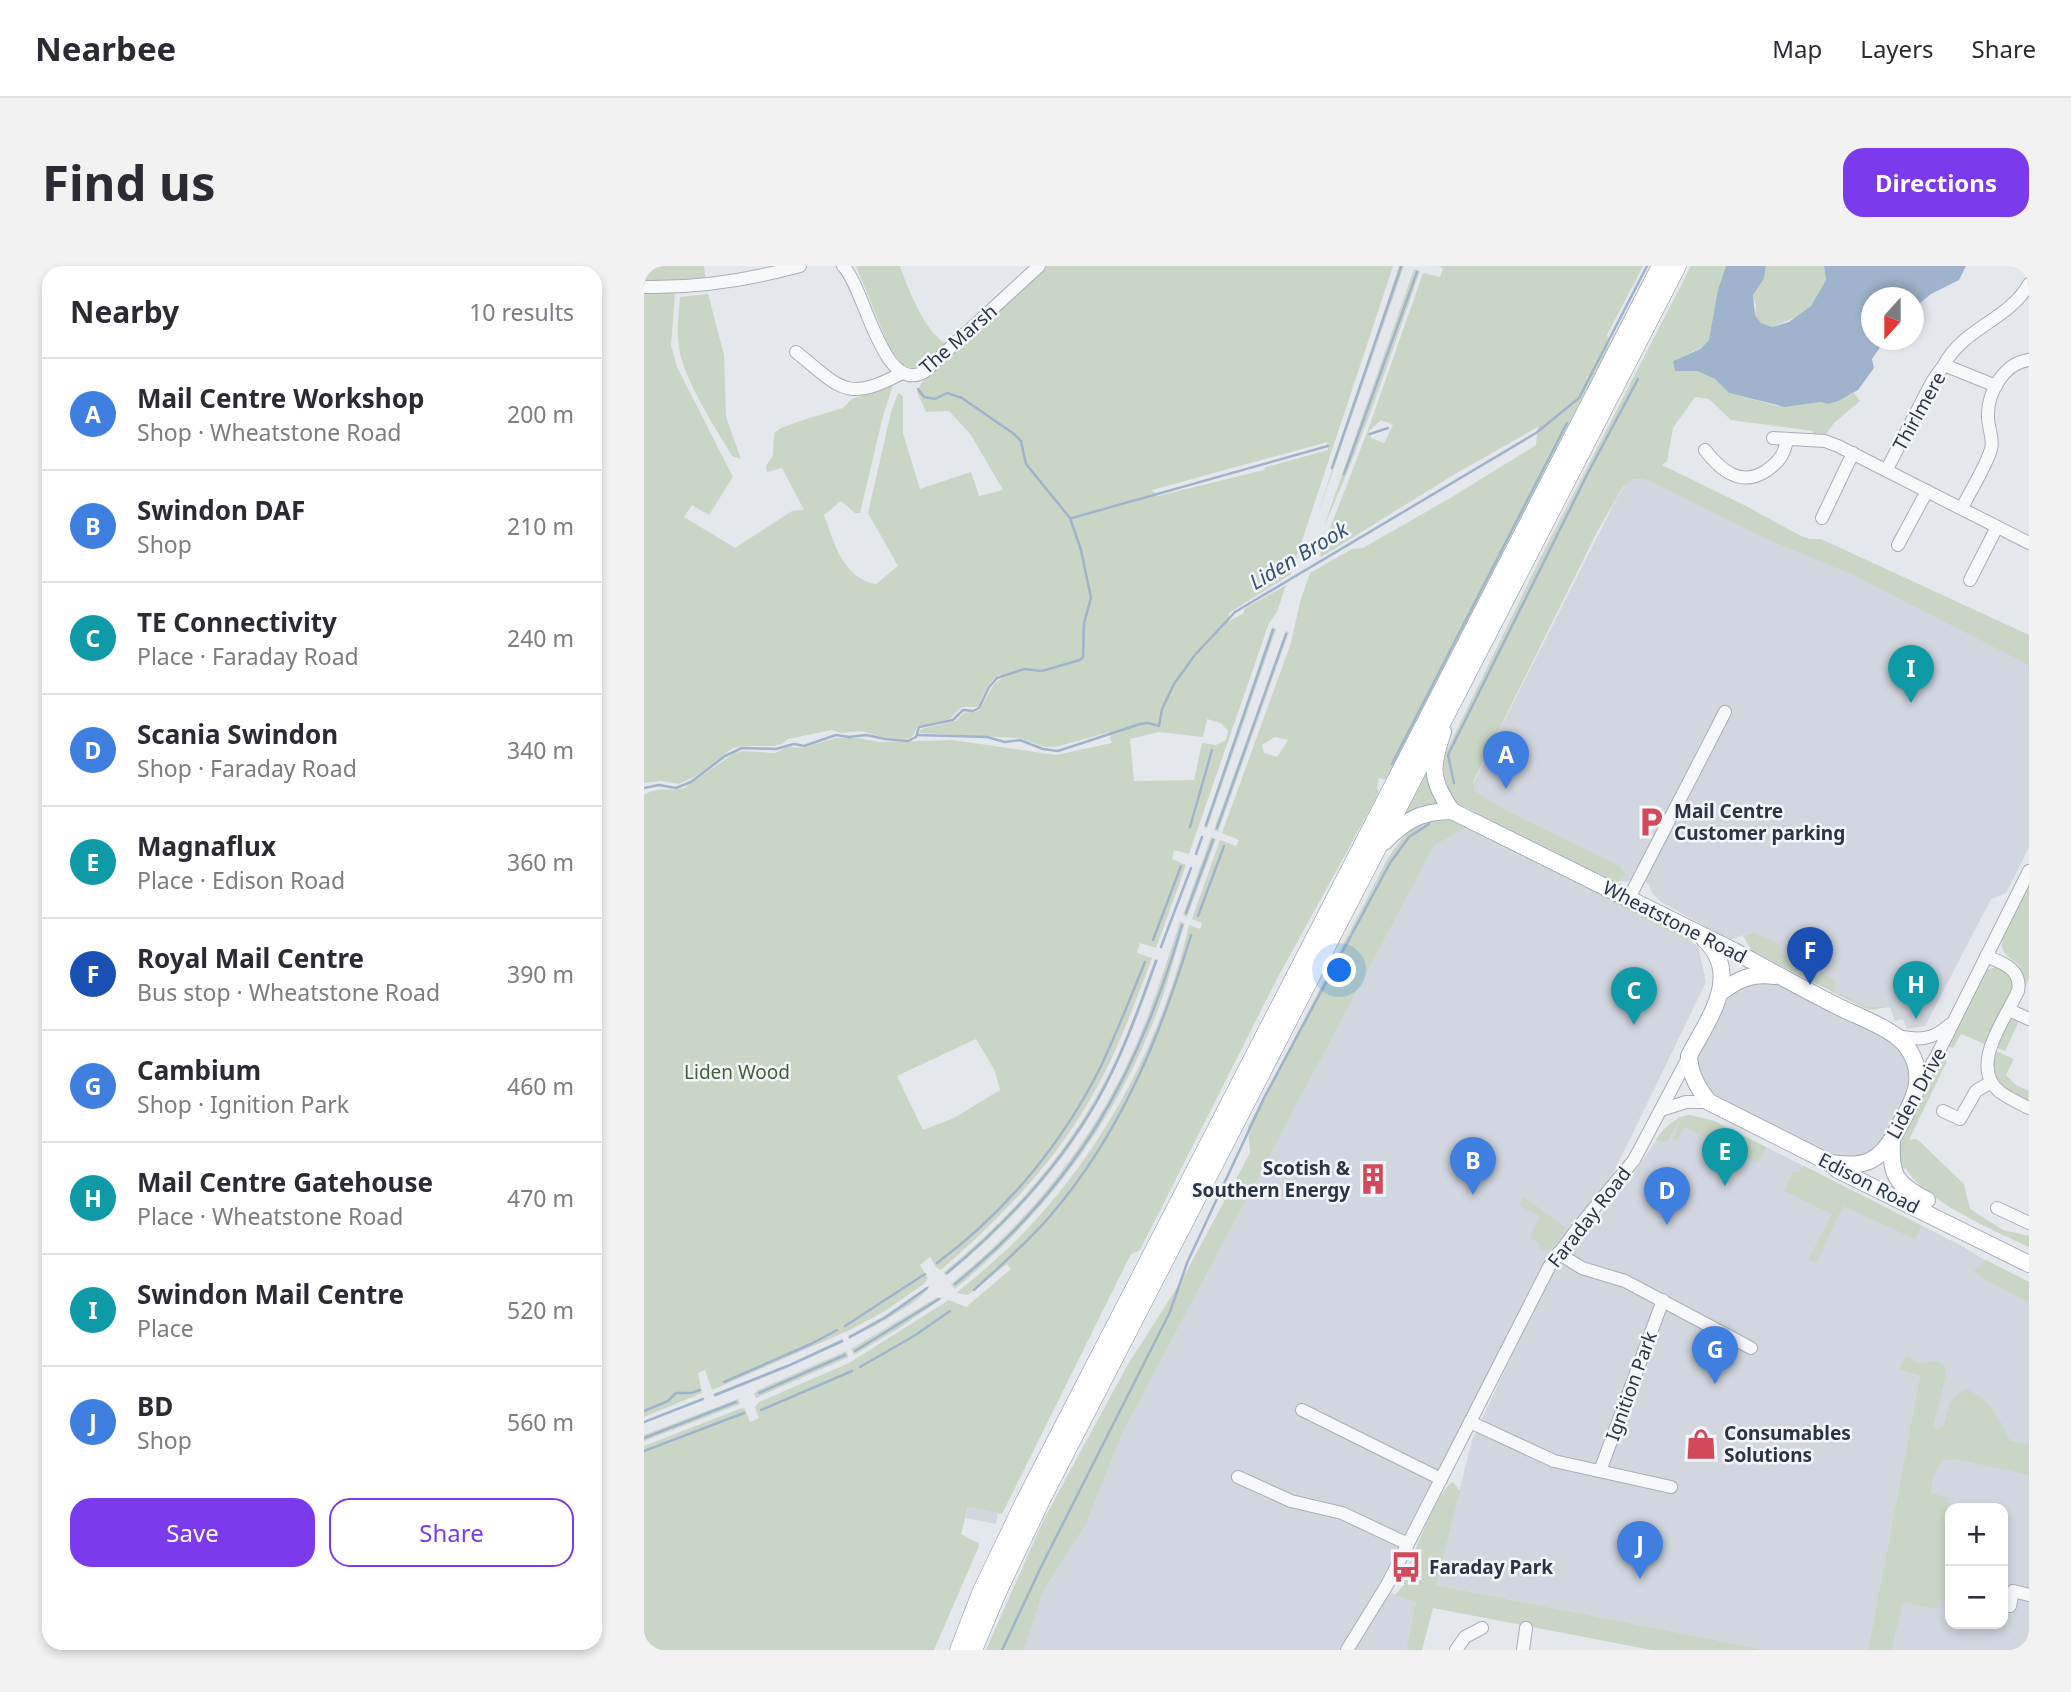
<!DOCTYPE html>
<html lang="en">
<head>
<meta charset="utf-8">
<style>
  body { margin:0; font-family:"Noto Sans",sans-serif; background:#f2f2f3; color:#2b2b33 }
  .controls { position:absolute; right:21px; bottom:21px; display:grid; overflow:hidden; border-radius:14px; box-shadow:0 4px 10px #0003 }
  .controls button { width:63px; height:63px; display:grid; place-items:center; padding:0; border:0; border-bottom:2px solid #e1e1e2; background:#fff; color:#2b2b33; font:35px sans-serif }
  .compass { position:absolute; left:1217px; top:21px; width:63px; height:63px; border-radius:50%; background:#fff; box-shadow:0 4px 10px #0003; rotate:201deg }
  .you { position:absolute; left:696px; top:705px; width:24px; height:24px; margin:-18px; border:5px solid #fff; border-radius:50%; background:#1a73e8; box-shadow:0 0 0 10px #1a73e833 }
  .badge { display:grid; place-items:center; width:46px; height:46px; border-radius:50%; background:#7c3aed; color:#fff; font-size:23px; font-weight:700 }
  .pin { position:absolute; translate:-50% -58px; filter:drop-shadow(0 2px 4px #0008) }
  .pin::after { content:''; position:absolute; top:37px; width:24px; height:21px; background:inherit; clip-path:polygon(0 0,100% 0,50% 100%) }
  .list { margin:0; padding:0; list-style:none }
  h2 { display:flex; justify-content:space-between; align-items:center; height:91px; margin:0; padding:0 28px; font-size:30px }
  h2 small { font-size:23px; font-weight:400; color:#7c7c81 }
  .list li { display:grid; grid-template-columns:46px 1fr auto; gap:21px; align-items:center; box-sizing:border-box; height:112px; padding:0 28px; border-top:2px solid #e1e1e2 }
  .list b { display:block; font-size:26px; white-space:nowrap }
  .list p { margin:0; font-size:23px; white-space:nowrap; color:#7c7c81 }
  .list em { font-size:23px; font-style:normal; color:#7c7c81 }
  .actions { display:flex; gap:14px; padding:21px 28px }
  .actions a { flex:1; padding:16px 0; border:2px solid #7c3aed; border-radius:21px; text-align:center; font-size:24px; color:#7c3aed }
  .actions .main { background:#7c3aed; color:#fff }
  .map { position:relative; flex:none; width:1385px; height:1384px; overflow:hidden; border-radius:21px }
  header { display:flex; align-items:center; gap:42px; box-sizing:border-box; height:98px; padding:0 35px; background:#fff; border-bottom:2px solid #e1e1e2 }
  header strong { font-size:33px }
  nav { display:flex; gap:38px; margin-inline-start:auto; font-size:24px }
  .intro { display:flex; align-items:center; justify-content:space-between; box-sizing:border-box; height:168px; padding:0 42px }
  h1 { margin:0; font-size:49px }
  .button { padding:18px 32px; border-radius:21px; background:#7c3aed; color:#fff; font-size:24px; font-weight:700 }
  main { display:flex; gap:42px; padding:0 42px }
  aside { flex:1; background:#fff; border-radius:21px; box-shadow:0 4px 10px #0003 }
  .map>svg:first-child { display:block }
  .built { fill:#d2d6de; fill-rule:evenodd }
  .green { fill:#c9d6c5; fill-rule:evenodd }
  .water { fill:#9fb4cc }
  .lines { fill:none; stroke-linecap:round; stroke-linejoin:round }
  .stream { stroke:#9fb4cc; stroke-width:2.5 }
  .minor-casing { stroke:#a9aeb7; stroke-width:14 }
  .major-casing { stroke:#a3abb8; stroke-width:18 }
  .highway-casing { stroke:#8b94a3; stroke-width:19 }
  .minor { stroke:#f7f8fa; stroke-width:12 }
  .major { stroke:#fff; stroke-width:16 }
  .highway { stroke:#fff; stroke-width:18 }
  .labels { text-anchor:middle; stroke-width:5; stroke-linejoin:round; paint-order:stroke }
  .street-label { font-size:19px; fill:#2b3445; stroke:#f4f6f9 }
  .poi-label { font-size:19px; font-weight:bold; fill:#2b3445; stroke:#f4f6f9; text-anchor:start }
  .park-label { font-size:19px; fill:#3f6138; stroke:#f4f6f9 }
  .water-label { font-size:21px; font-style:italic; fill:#34527a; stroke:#f4f6f9 }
</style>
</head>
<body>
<header>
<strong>Nearbee</strong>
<nav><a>Map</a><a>Layers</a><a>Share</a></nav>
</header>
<div class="intro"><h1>Find us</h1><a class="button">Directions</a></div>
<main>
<aside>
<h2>Nearby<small>10 results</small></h2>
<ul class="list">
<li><span class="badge" style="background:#3f7fe0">A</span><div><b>Mail Centre Workshop</b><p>Shop · Wheatstone Road</p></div><em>200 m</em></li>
<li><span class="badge" style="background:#3f7fe0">B</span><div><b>Swindon DAF</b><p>Shop</p></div><em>210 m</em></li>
<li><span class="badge" style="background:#0f9aa8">C</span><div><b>TE Connectivity</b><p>Place · Faraday Road</p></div><em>240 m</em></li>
<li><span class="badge" style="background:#3f7fe0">D</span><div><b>Scania Swindon</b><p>Shop · Faraday Road</p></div><em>340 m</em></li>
<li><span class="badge" style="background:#0f9aa8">E</span><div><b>Magnaflux</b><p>Place · Edison Road</p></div><em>360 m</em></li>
<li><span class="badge" style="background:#1a4fb4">F</span><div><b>Royal Mail Centre</b><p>Bus stop · Wheatstone Road</p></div><em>390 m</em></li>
<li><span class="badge" style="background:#3f7fe0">G</span><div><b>Cambium</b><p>Shop · Ignition Park</p></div><em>460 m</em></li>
<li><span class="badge" style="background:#0f9aa8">H</span><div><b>Mail Centre Gatehouse</b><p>Place · Wheatstone Road</p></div><em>470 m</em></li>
<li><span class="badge" style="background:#0f9aa8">I</span><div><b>Swindon Mail Centre</b><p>Place</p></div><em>520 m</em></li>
<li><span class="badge" style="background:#3f7fe0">J</span><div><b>BD</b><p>Shop</p></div><em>560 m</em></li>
</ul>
<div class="actions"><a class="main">Save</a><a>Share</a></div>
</aside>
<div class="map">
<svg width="1385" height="1384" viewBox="0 0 1385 1384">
  <rect width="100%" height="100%" fill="#e4e7ec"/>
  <!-- built -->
  <g class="built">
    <polygon points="988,213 998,213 1008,216 1135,277 1157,271 1385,392 1385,581 1362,627 1347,633 1281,760 1263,763 1259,753 1251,755 1246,741 1222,740 1190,725 1190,714 1136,686 1109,666 1085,674 1016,635 1008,627 1005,618 991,611 983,616 971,614 827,543 829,518 848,479 971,236 981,219"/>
    <polygon points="823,561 1054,680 1062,716 964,918 925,962 889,1020 733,1322 772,1336 762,1384 380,1384 399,1326 442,1258 479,1166 790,580"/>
    <polygon points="1127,714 1250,776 1264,790 1267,821 1240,876 1232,885 1213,895 1187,890 1064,827 1054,812 1052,793 1085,726 1089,721"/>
    <path d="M1046,849L1070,855L1122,881L1316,979L1385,1021V1384H1233L1289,1107L1262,1089L1255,1104L1276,1110L1224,1384H1122L792,1319L828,1174L902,1017L984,916L1018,866L1035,851ZM1306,1242H1359V1358H1306Z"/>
    <polygon points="324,1241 354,1247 352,1258 322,1252"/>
  </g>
  <!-- green -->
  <g class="green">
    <polygon points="0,0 60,0 62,16 0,15"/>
    <path d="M212,0H256C262,19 284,73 304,78L270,103L259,99L245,81Z"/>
    <path d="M402,0H749L647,308L585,347V355L600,347V343L642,319L633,346L625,357L545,588L530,584L528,593L542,599L512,682L496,677L493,687L508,692C490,739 473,787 448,830C410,898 355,954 297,1004L292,1001L286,991L276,999L284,1012L281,1017L241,1045L206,1064L68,1124L61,1104L54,1107L58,1127L0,1151V529C16,520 24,526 40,522L89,488L98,485L131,487L144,481L159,482L192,472H214L235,476L308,474L412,489L468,477L465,466L412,481H401L376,472L275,467L277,463L312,455L320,447L335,445L350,418L358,412L357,408C343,415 340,428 334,441H318L306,453L274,460L267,472L258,473L237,471L218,465L197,467L188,464L144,473L138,478L130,480H98L89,482L54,509L35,518L17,515L0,517V26L31,27L27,79L33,101L89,211L65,249L48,239L40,251L91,282L148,245L160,244L138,202L123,206L122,200L129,189L130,167L137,162L162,153L199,142L208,133L249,119L239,150L216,247H211L197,235L180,249C190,276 199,313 232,318L254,300L224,247L247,146L254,127L259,130V167L276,223L327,206L335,230L359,224L327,169L305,145L282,146L273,126L278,116ZM683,176L684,184L622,201L620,204L514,230L508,224ZM563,453L577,457L584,465L582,474L572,479L558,477L550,514L490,515L486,473L515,466L559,471ZM332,773L351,805L356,824L310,852L279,864L253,810Z"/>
    <polygon points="755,0 760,0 671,256"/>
    <path d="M794,0H999L963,69L965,79L1006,0H1013L743,514L735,512L733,521L735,527L634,711L496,984L487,988L358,1248L324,1241L317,1268L334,1277L335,1280L290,1384H0V1180L98,1142L101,1143L106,1156L115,1152L111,1141L115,1136L205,1097L305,1034L322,1041L367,1003L363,998L324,1029L312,1027C338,1006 364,984 387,959C464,876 520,769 545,659L556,663L558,657L548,653L576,574L592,580L595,574L578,567L647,377L656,336L666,307L708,283L719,282L808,231L892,179L894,161L811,208L677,291L676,288L724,164L779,7L796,11L799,2ZM737,154L749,159L740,177L727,172L725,165ZM631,471L644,474L633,491L620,487L618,479Z"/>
    <path d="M1047,0H1082L1065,74L1056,82L1029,95L1071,113L1085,127L1133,140L1176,136L1184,138L1210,127L1216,135L1190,157L1181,170L1168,171L1169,165L1087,154L1065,133L1051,131L1029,162L1023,195L1018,199L1102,240L1155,269L1165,273H1177L1385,369V399L1207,308L1123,273L1008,216L998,213H989L979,221L954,264L829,516L830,525L861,544L977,601L982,609L973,617L867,568L820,540L813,539C801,521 797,504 803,484L897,291Z"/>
    <polygon points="1122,0 1180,0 1182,14 1177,25 1167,40 1155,50 1128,61 1117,57 1111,49 1112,40 1109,29 1120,13"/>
    <path d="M770,3L776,5C746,91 718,178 680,260Z"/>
    <path d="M64,28L80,89L82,151L97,193L88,190C71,161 39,113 35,81C32,65 35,47 36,31Z"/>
    <polygon points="628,361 632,363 563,562 560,561"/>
    <polygon points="642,365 645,366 574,566 570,564"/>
    <polygon points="784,498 798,539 758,552"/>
    <path d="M806,550L1050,673L1048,677L823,561L790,580L479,1166L442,1258L399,1326L380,1384H342L400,1253L483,1100L539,1012L606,887L604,861L744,592C763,565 771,553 806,550Z"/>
    <polygon points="567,571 572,573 543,651 539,649"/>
    <path d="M1385,618V713L1380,723L1375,699C1364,691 1356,687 1358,673Z"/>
    <path d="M536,656L541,657C530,690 523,723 510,754C468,861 399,950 311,1023L307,1018C386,955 450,874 491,781C509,740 522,698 536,656Z"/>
    <polygon points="1109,666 1135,678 1136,686 1191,714 1191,725 1222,740 1246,741 1224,744 1114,688 1108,685 1099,670"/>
    <path d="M511,693L514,694C499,738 483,781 461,823C424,895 366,958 303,1009L299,1007C361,956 416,897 455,826C479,784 495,738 511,693Z"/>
    <polygon points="1356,700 1371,714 1366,731 1341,778 1317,768 1309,782 1302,779 1342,704"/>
    <polygon points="1370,751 1376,753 1361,785 1351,781 1366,753"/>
    <path d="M1349,784L1370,793L1362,809L1372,819L1385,825L1384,834L1380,835C1352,818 1350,817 1349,784Z"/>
    <path d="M1296,791L1303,795L1265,874L1273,873L1320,918L1326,943L1359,964L1385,970V981C1353,966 1277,933 1262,902L1253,905L1252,878Z"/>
    <path d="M1046,849L1070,855L1122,881L1114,897L1040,861L1033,875L1029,874L1036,857L1035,855L1023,876L1011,874C1021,862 1030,851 1046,849Z"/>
    <polygon points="1160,900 1278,960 1271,973 1199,940 1172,997 1164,994 1188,948 1140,925 1149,906 1154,906"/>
    <polygon points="880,931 922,962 908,983 901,984 894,982 895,977 886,972 896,950 876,940"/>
    <polygon points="1342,994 1385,1016 1385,1036 1340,1013 1330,1005"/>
    <path d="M286,1019C279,1036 223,1064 205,1073L204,1070L240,1050Z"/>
    <polygon points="300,1031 257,1061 210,1089 207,1083 292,1032"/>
    <polygon points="198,1073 200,1076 131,1107 70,1131 69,1128 153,1095"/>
    <polygon points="202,1085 205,1091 112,1132 110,1128 114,1124"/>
    <path d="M1262,1089L1276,1098L1292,1095L1300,1099L1302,1109L1289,1159L1294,1163L1300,1159C1305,1144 1305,1129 1322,1123C1345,1133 1356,1152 1366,1175L1385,1179V1209L1312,1193L1299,1194C1290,1205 1287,1214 1287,1227L1305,1232L1299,1258L1306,1260V1317L1301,1335L1295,1333L1293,1343L1259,1336L1247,1384H1224L1276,1110L1255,1104Z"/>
    <polygon points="94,1133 96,1138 0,1175 0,1169"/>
    <path d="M809,1216L816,1225L792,1319L1122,1384H1008L789,1342L778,1384H762L772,1336L751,1329L760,1319L759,1314C767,1296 794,1222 809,1216Z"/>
  </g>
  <!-- water -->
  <polygon class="water" points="1082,0 1122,0 1120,13 1109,29 1111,49 1117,57 1128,61 1145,56 1167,40 1182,14 1180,0 1322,0 1315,14 1287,28 1270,42 1269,32 1227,32 1227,74 1241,74 1228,93 1230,102 1214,124 1194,135 1184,138 1176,136 1141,141 1085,127 1071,113 1053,105 1031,105 1029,95 1056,83 1065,74 1074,24"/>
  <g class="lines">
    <!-- stream -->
    <g class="stream">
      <polyline points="726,168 744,162"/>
      <polyline points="688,202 757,1"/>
      <polyline points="700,208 773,6"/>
      <polyline points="428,252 684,180"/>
      <polyline points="273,469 343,471 361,476 376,474 399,483 414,485 496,458 504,457 515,460 518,443 530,418 550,390 591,346 892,167 935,132 1003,0"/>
      <polyline points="748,498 923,157"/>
      <polyline points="810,517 804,489 944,207 994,113"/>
      <polyline points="0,522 15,519 32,522 47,516 81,490 98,482 132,483 150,478 160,480 192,469 205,471 222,469 241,473 264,475 272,471 275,461 309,454 319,444 329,445 335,442 345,421 353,412 380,403 398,405 436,394 439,391 440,357 447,332 437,284 426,252 382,198 377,175 370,168 318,132 303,127 291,133 280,131 274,123"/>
      <polyline points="562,559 629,364"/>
      <polyline points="546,561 568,484"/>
      <polyline points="573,562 642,368"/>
      <polyline points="552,588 558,571"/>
      <polyline points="542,647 569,574"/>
      <polyline points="554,650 580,580"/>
      <polyline points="509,674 537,600"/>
      <polyline points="517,681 547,602"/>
      <path d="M293,997C362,946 419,877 457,800C473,766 487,731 501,696"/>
      <path d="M303,1007C362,958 415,901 454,833C478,790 495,742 512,695"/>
      <path d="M311,1018C433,920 495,807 538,659"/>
      <path d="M330,1024C356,1000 384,976 407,949C477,867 516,771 547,669"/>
      <polyline points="201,1060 281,1008"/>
      <polyline points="206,1071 242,1051 283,1022"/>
      <polyline points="211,1085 295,1033"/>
      <polyline points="216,1101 270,1070 306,1045"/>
      <polyline points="80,1116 167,1078 193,1064"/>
      <polyline points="115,1127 201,1089"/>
      <polyline points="71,1129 146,1099 198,1075"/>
      <polyline points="117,1144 208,1105"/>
      <polyline points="0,1145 24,1135 32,1127 47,1127 56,1124"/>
      <polyline points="0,1156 59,1133"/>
      <polyline points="0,1172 92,1136"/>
      <polyline points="0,1185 100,1147"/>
      <polyline points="358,1384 398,1299 526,1046 543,997 620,832 746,597 765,571 785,558"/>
    </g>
    <defs>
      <g id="minor">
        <path d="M199,0C221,21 238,129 280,106L395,0"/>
        <path d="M0,21C53,22 105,14 156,0"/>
        <path d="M152,86C197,122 202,137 258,107"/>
        <path d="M1300,99C1319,62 1365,54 1385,18"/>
        <polyline points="1129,172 1181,175 1194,180 1385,277"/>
        <path d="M1061,184C1077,205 1097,221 1122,205C1135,196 1140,189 1143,174"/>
        <polyline points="1243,203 1288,116 1300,99 1352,120"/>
        <path d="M1318,242C1327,223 1341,203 1347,183C1350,172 1344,162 1344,151C1343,127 1360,97 1385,94"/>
        <polyline points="1178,252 1209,187"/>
        <polyline points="1254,279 1283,225"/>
        <polyline points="1326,314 1353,261"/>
        <polyline points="985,632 1081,446"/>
        <path d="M1342,690C1359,697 1378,703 1374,725C1362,752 1324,800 1356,826C1364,832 1375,837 1385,842"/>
        <polyline points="1365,744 1385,753"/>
        <path d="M1252,770C1274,774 1288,775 1305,759"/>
        <polyline points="1272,825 1293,789 1385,605"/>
        <polyline points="1017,844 1042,836 1065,836"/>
        <polyline points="1299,845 1316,853 1332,825 1347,816"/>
        <polyline points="1353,942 1385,957"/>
        <polyline points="914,987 938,1002 981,1015 1107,1082"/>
        <polyline points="658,1144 797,1213"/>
        <polyline points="826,1156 910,1195 1027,1221"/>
        <polyline points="956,1205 1019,1034"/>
        <polyline points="594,1211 647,1235 698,1247 764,1278"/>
        <polyline points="1366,1340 1369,1325 1385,1329"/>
        <polyline points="703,1384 743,1319 905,1001 933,963 990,894 1045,790"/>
        <polyline points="812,1384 821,1371 838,1362"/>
        <polyline points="879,1384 882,1362"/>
      </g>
      <g id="major">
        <path d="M799,466C787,500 786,514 808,545"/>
        <path d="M740,576C761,554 778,545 808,545L1090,685C1125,704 1159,723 1195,741C1213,750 1236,758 1252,770C1263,778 1272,793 1273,806C1276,827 1261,848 1252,866C1236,897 1219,902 1186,897"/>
        <path d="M1060,673C1099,709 1064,753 1045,790C1046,809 1054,822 1065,836L1186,897L1194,904L1385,998"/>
        <path d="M1076,727C1094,713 1107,707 1131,710"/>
        <path d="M1248,873C1246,909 1251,918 1283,934"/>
      </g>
      <g id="highway">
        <polyline points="315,1384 337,1327 380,1237 1017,0"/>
        <polyline points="329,1384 352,1329 398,1232 1033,0"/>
      </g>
    </defs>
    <!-- minor casing -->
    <use href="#minor" class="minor-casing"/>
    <!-- major casing -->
    <use href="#major" class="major-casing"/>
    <!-- highway casing -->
    <use href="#highway" class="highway-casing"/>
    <!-- minor -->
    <use href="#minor" class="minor"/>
    <!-- major -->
    <use href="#major" class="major"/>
    <!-- highway -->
    <use href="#highway" class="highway"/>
  </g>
  <!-- icons -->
  <defs>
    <symbol id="parking-bare" viewBox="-9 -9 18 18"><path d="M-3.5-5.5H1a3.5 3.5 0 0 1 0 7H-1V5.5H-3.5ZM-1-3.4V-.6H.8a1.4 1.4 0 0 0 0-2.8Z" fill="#d1495b" stroke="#f4f6f9" stroke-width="2.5" paint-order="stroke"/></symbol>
    <symbol id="building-bare" viewBox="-9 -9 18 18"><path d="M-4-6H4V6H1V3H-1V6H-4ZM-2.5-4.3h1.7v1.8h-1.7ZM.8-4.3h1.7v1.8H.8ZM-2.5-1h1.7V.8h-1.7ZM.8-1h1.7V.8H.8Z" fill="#d1495b" stroke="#f4f6f9" stroke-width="2.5" paint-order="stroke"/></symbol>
    <symbol id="shop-bare" viewBox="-9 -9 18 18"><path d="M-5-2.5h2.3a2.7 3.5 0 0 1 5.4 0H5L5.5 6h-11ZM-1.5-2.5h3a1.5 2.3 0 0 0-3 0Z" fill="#d1495b" stroke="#f4f6f9" stroke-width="2.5" paint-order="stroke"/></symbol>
    <symbol id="bus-bare" viewBox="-9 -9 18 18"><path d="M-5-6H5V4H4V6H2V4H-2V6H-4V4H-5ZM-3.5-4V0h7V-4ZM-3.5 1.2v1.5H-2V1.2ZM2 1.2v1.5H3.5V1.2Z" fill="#d1495b" stroke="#f4f6f9" stroke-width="2.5" paint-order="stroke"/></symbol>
  </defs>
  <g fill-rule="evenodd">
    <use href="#parking-bare" x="985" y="534" width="44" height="44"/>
    <use href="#building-bare" x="707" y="891" width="44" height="44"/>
    <use href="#shop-bare" x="1035" y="1156" width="44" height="44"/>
    <use href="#bus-bare" x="740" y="1279" width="44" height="44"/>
  </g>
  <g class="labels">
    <!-- street labels -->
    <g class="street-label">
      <text transform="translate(314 73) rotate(-41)" y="7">The Marsh</text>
      <text transform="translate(1275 145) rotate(-61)" y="7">Thirlmere</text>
      <text transform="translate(1031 656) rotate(27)" y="7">Wheatstone Road</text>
      <text transform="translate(1272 827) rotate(-61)" y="7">Liden Drive</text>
      <text transform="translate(1225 917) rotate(27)" y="7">Edison Road</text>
      <text transform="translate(945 951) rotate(-52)" y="7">Faraday Road</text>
      <text transform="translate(987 1120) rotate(-70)" y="7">Ignition Park</text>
    </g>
    <!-- poi labels -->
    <g class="poi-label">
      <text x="1030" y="552">Mail Centre<tspan x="1030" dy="22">Customer parking</tspan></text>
      <text x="706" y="909" text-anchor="end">Scotish &amp;<tspan x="706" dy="22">Southern Energy</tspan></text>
      <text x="1080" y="1174">Consumables<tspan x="1080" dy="22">Solutions</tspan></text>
      <text x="785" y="1308">Faraday Park</text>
    </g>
    <!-- park labels -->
    <g class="park-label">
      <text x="93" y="813">Liden Wood</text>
    </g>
    <!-- water labels -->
    <g class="water-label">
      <text transform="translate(655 290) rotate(-31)" y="7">Liden Brook</text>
    </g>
  </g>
</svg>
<div class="controls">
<button>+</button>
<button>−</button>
</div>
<svg class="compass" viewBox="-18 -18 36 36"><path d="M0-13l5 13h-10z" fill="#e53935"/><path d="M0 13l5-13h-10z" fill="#7c7c81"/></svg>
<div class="you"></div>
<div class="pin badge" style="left:862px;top:523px;background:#3f7fe0">A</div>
<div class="pin badge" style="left:829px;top:929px;background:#3f7fe0">B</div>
<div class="pin badge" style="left:990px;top:759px;background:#0f9aa8">C</div>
<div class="pin badge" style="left:1023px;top:959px;background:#3f7fe0">D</div>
<div class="pin badge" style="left:1081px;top:920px;background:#0f9aa8">E</div>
<div class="pin badge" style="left:1166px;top:719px;background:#1a4fb4">F</div>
<div class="pin badge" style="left:1071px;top:1118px;background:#3f7fe0">G</div>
<div class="pin badge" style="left:1272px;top:753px;background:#0f9aa8">H</div>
<div class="pin badge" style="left:1267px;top:437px;background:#0f9aa8">I</div>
<div class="pin badge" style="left:996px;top:1313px;background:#3f7fe0">J</div>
</div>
</main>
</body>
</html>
